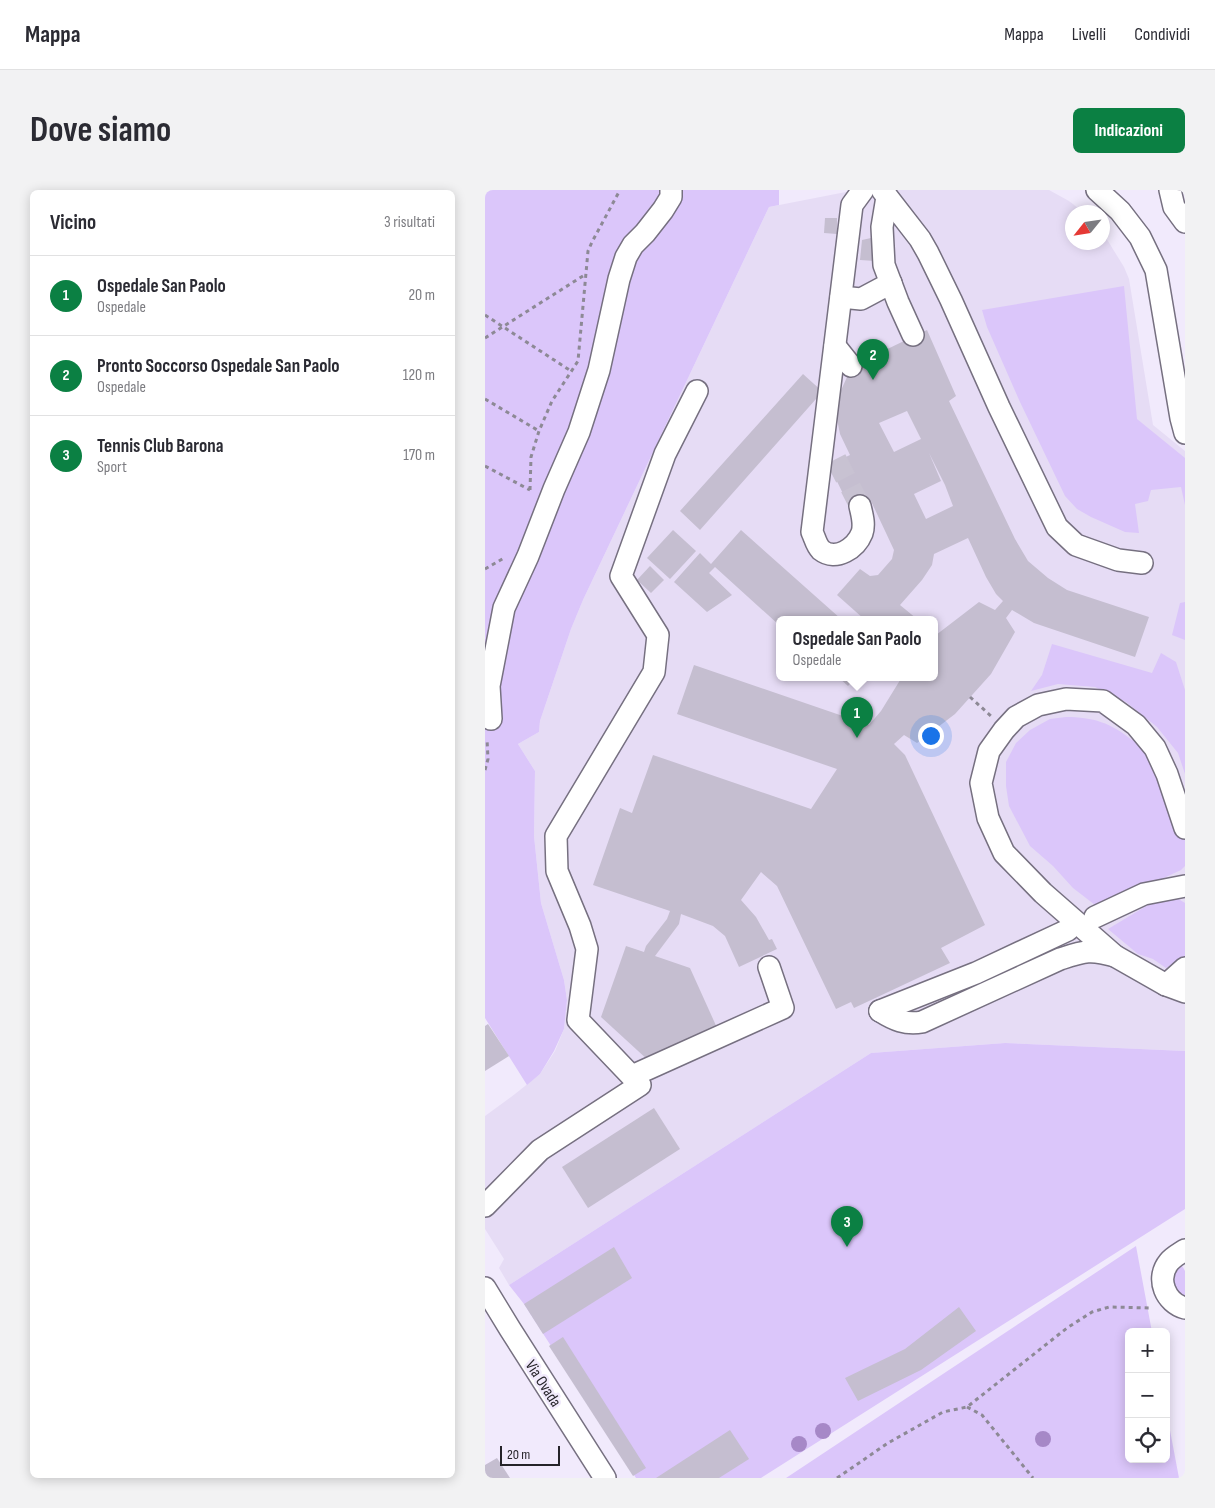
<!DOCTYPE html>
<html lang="it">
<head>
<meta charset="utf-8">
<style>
  body { margin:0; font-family:"Sofia Sans Condensed",sans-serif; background:#f2f2f3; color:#2b2b33 }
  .controls { position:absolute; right:15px; bottom:15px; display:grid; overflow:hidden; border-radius:8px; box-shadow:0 2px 12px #0003 }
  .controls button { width:45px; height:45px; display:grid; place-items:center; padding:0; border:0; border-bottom:1px solid #e1e1e2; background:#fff; color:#2b2b33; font:25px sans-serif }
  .compass { position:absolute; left:580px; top:15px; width:45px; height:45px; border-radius:50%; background:#fff; box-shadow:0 2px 12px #0003; rotate:240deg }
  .scale { position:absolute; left:15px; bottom:12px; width:60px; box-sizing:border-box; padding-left:5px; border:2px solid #252329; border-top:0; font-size:14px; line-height:18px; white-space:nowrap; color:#252329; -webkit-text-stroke:4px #f1eafc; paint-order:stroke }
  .you { position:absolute; left:445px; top:545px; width:18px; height:18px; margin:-12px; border:4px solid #fff; border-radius:50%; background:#1a73e8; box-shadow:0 0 0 8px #1a73e833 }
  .badge { display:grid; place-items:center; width:32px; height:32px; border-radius:50%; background:#0b8043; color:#fff; font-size:16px; font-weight:700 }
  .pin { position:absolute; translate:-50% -41px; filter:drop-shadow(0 1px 2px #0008) }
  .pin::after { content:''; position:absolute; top:26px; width:18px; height:15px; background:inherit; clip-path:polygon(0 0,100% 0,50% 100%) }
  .popup { position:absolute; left:291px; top:426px; width:162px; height:65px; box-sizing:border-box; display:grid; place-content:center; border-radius:8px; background:#fff; filter:drop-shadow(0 1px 4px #0005); font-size:16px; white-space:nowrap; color:#7c7c81 }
  .popup b { font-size:19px; color:#2b2b33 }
  .popup::after { content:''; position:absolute; left:50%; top:100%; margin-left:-10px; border:10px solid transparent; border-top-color:#fff }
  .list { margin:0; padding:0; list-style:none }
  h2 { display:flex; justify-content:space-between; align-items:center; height:65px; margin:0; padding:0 20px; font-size:21px }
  h2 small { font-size:16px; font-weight:400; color:#7c7c81 }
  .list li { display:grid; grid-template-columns:32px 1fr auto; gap:15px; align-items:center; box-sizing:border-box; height:80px; padding:0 20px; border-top:1px solid #e1e1e2 }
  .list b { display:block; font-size:19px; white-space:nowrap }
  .list p { margin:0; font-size:16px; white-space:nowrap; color:#7c7c81 }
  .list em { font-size:16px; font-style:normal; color:#7c7c81 }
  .icon { flex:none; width:28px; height:28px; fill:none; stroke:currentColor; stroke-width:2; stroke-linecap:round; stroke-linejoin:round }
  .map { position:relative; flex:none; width:700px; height:1288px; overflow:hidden; border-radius:8px }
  header { display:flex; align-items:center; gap:30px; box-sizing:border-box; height:70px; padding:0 25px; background:#fff; border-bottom:1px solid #e1e1e2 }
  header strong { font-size:24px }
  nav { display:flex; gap:28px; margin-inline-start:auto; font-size:18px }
  .intro { display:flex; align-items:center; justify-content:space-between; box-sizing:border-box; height:120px; padding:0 30px }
  h1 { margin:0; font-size:35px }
  .button { padding:12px 22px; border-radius:8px; background:#0b8043; color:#fff; font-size:18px; font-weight:700 }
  main { display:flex; gap:30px; padding:0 30px }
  aside { flex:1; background:#fff; border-radius:8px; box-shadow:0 2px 12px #0003 }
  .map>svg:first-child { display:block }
  .built { fill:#e6dcf5; fill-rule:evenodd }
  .green { fill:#dbc6fa }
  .building { fill:#c5bed0; fill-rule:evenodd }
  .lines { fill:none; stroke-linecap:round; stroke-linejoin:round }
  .minor-tunnel { stroke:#c8c2d2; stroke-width:21; stroke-dasharray:21 11; stroke-linecap:butt }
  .minor-casing { stroke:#767080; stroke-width:24 }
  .path { stroke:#8d8995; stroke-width:3; stroke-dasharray:4 4; stroke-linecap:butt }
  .minor { stroke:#fff; stroke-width:21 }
  .tree { fill:#a688c7 }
  .labels { text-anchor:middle; stroke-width:5; stroke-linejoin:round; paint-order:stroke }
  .street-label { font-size:16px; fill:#252329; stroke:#f1eafc }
</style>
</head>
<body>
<header>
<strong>Mappa</strong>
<nav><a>Mappa</a><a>Livelli</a><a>Condividi</a></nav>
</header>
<div class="intro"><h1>Dove siamo</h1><a class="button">Indicazioni</a></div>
<main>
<aside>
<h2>Vicino<small>3 risultati</small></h2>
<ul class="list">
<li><span class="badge">1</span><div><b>Ospedale San Paolo</b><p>Ospedale</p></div><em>20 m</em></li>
<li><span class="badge">2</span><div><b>Pronto Soccorso Ospedale San Paolo</b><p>Ospedale</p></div><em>120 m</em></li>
<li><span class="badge">3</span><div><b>Tennis Club Barona</b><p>Sport</p></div><em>170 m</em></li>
</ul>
</aside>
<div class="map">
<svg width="700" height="1288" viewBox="0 0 700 1288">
  <rect width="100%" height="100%" fill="#f1eafc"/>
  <!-- built -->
  <path class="built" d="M390,0H564L584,11L598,22H588V52H618V43L639,77L644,89L668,235L700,261V861L520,853L386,863L24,1095L14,1078L19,1069L0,1039V926L30,904L55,884L70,861L79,839L82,810L79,790L56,713L49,646L50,581L33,554L54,542L55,531L86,439L98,410L284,17L366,1ZM294,429H450V487H294Z"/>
  <!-- green -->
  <g class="green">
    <polygon points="0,0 294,0 294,15 284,17 98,410 86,439 55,531 54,542 33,554 50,581 49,646 56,713 79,790 82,810 79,839 69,861 55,884 42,895 0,828"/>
    <polygon points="639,96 652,229 700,268 700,315 696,297 666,300 663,311 650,314 654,343 640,342 606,327 592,319 580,306 535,212 502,137 497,120"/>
    <polygon points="700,412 700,450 687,445 695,413"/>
    <polygon points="567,454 667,483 676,463 691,472 700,500 700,584 693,563 672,537 641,512 610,497 573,494 546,501 557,485"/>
    <path d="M581,527C608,527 626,533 647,550L654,546L700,647V676L696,680L614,718L588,698L568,676L545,656L524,616L521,596V572L531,553L545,540L565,529Z"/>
    <polygon points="690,707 700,713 700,769 681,778 668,769 653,764 623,739 673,709"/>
    <polygon points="520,853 700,861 700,1019 276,1288 151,1288 39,1114 24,1095 386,863"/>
    <polygon points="651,1056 667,1142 644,1142 644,1269 681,1269 681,1219 694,1288 301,1288"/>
    <path d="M696,1074L700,1081V1107C686,1099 686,1086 696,1074Z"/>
  </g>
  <!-- building -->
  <g class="building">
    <polygon points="340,28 352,28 352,44 339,43"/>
    <polygon points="386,48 390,71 375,70 377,50"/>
    <path d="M442,140L471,206L464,211L530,349L543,371L563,388L582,400L664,427L650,467L549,433L527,420L521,428L530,442L506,484L470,524L432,553L419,545L409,554L420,565L500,735L456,758L465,773L369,818L366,812L351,819L292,696L276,682L256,710L271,727L284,750L287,749L292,759L254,777L240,746L228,736L196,724L194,734L170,766L205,778L233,840L164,871L116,827L141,756L159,762L161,756L182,729L185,721L108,695L135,618L147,623L168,565L326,619L352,579L192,524L209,475L384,535L396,521L417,487H450V444L451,445L494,412L510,420L518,411L511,404L501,387L483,348L449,364L447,375L437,390L415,415L432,429H379L352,405L375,379L385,386L393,385L407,369L409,360L386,311L366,320L344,275L365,265L355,244L353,234L352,228L354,205L362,187L379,167L392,160L394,163ZM422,221L436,249L409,262L394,233ZM444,263L460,295L468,316L441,329L429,304L456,291Z"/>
    <polygon points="318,184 339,203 337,214 331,209 215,340 195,321"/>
    <polygon points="188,340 211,361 185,389 162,368"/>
    <polygon points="256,340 356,429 294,429 294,435 230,377 224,383 247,405 222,422 189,392 215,363 226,374"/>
    <polygon points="165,376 179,390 166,403 152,390"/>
    <polygon points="353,487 371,487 363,496"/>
    <polygon points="3,834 24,866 0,881 0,836"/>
    <polygon points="169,918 195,959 103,1018 77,977"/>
    <polygon points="129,1057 147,1088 58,1144 39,1114"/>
    <polygon points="474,1117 491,1141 436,1180 373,1211 360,1188 420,1159"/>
    <polygon points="78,1147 161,1278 148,1286 64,1156"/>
    <polygon points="245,1240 264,1269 234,1288 171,1288"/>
    <polygon points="12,1268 25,1288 0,1288 0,1275"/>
  </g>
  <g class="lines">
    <!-- minor-tunnel -->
    <polyline class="minor-tunnel" points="351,269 375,316"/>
    <defs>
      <g id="minor">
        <polyline points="397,0 435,49 443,63 466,110 514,217 572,337 591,355 633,370 657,373"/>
        <polyline points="612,0 635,21 655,47 671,80 696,228 700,243"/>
        <polyline points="685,0 689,17 700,32"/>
        <polyline points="402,7 397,37 399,75 413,112 428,145"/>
        <polyline points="356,107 376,109 406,93"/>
        <polyline points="350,156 366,176"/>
        <path d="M375,316C377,325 380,334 377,343C371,358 351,372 336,360C331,355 330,348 327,342L367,15L378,0"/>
        <polyline points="6,529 4,496 19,418 43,366 69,299 94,242 114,180 134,89 141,67 148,55 160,43 178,20 186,7 186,0"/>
        <polyline points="700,638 682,584 670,558 651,535 618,511 581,509 553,515 531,527 519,540 504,561 496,593 503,628 519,663 558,703 630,766 681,795 700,802"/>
        <polyline points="610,727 659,704 700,696"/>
        <polyline points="681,795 700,778"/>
        <path d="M395,821C409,830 421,835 437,832L575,769C600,761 605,759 630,766"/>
        <polyline points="395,821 491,783 583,740"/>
        <polyline points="147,886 298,818 284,777"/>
        <polyline points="0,1016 55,960 155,895 93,830 102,759 95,736 72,681 71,646 169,482 173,445 136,386 180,264 212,201"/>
        <path d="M700,1060C694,1064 688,1067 684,1072C670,1089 681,1113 700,1118"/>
        <polyline points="0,1098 25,1139 120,1288"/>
      </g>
    </defs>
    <!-- minor casing -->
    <use href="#minor" class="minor-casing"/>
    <!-- path -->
    <g class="path">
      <polyline points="0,125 86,181"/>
      <polyline points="0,148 101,84"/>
      <polyline points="0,209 54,241"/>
      <polyline points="0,276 45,300"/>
      <polyline points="45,300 46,267 54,241 67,211 93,171 103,61 107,52 135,0"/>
      <polyline points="0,379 19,368"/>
      <polyline points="485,507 506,526"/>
      <polyline points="0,580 3,569 2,549"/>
      <polyline points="482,1217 497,1225 548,1288"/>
      <polyline points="352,1288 403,1253 458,1222 482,1217 582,1138 607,1122 624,1117 666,1118"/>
    </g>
    <!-- minor -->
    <use href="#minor" class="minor"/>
  </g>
  <!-- trees -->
  <g class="tree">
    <circle cx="338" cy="1241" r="8"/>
    <circle cx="558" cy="1249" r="8"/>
    <circle cx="314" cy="1254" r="8"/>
  </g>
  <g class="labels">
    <!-- street labels -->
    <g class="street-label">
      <text transform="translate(59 1193) rotate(57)" y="6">Via Ovada</text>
    </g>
  </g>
</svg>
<div class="controls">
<button>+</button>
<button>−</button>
<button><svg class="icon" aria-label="locate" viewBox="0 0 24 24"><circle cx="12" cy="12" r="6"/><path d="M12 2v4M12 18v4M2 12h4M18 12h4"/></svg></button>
</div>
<svg class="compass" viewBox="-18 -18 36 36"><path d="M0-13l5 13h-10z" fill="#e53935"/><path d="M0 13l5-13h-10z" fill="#7c7c81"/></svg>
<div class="scale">20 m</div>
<div class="you"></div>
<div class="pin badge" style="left:372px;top:548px">1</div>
<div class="popup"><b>Ospedale San Paolo</b>Ospedale</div>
<div class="pin badge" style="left:388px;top:190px">2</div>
<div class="pin badge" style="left:362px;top:1057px">3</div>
</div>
</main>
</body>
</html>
